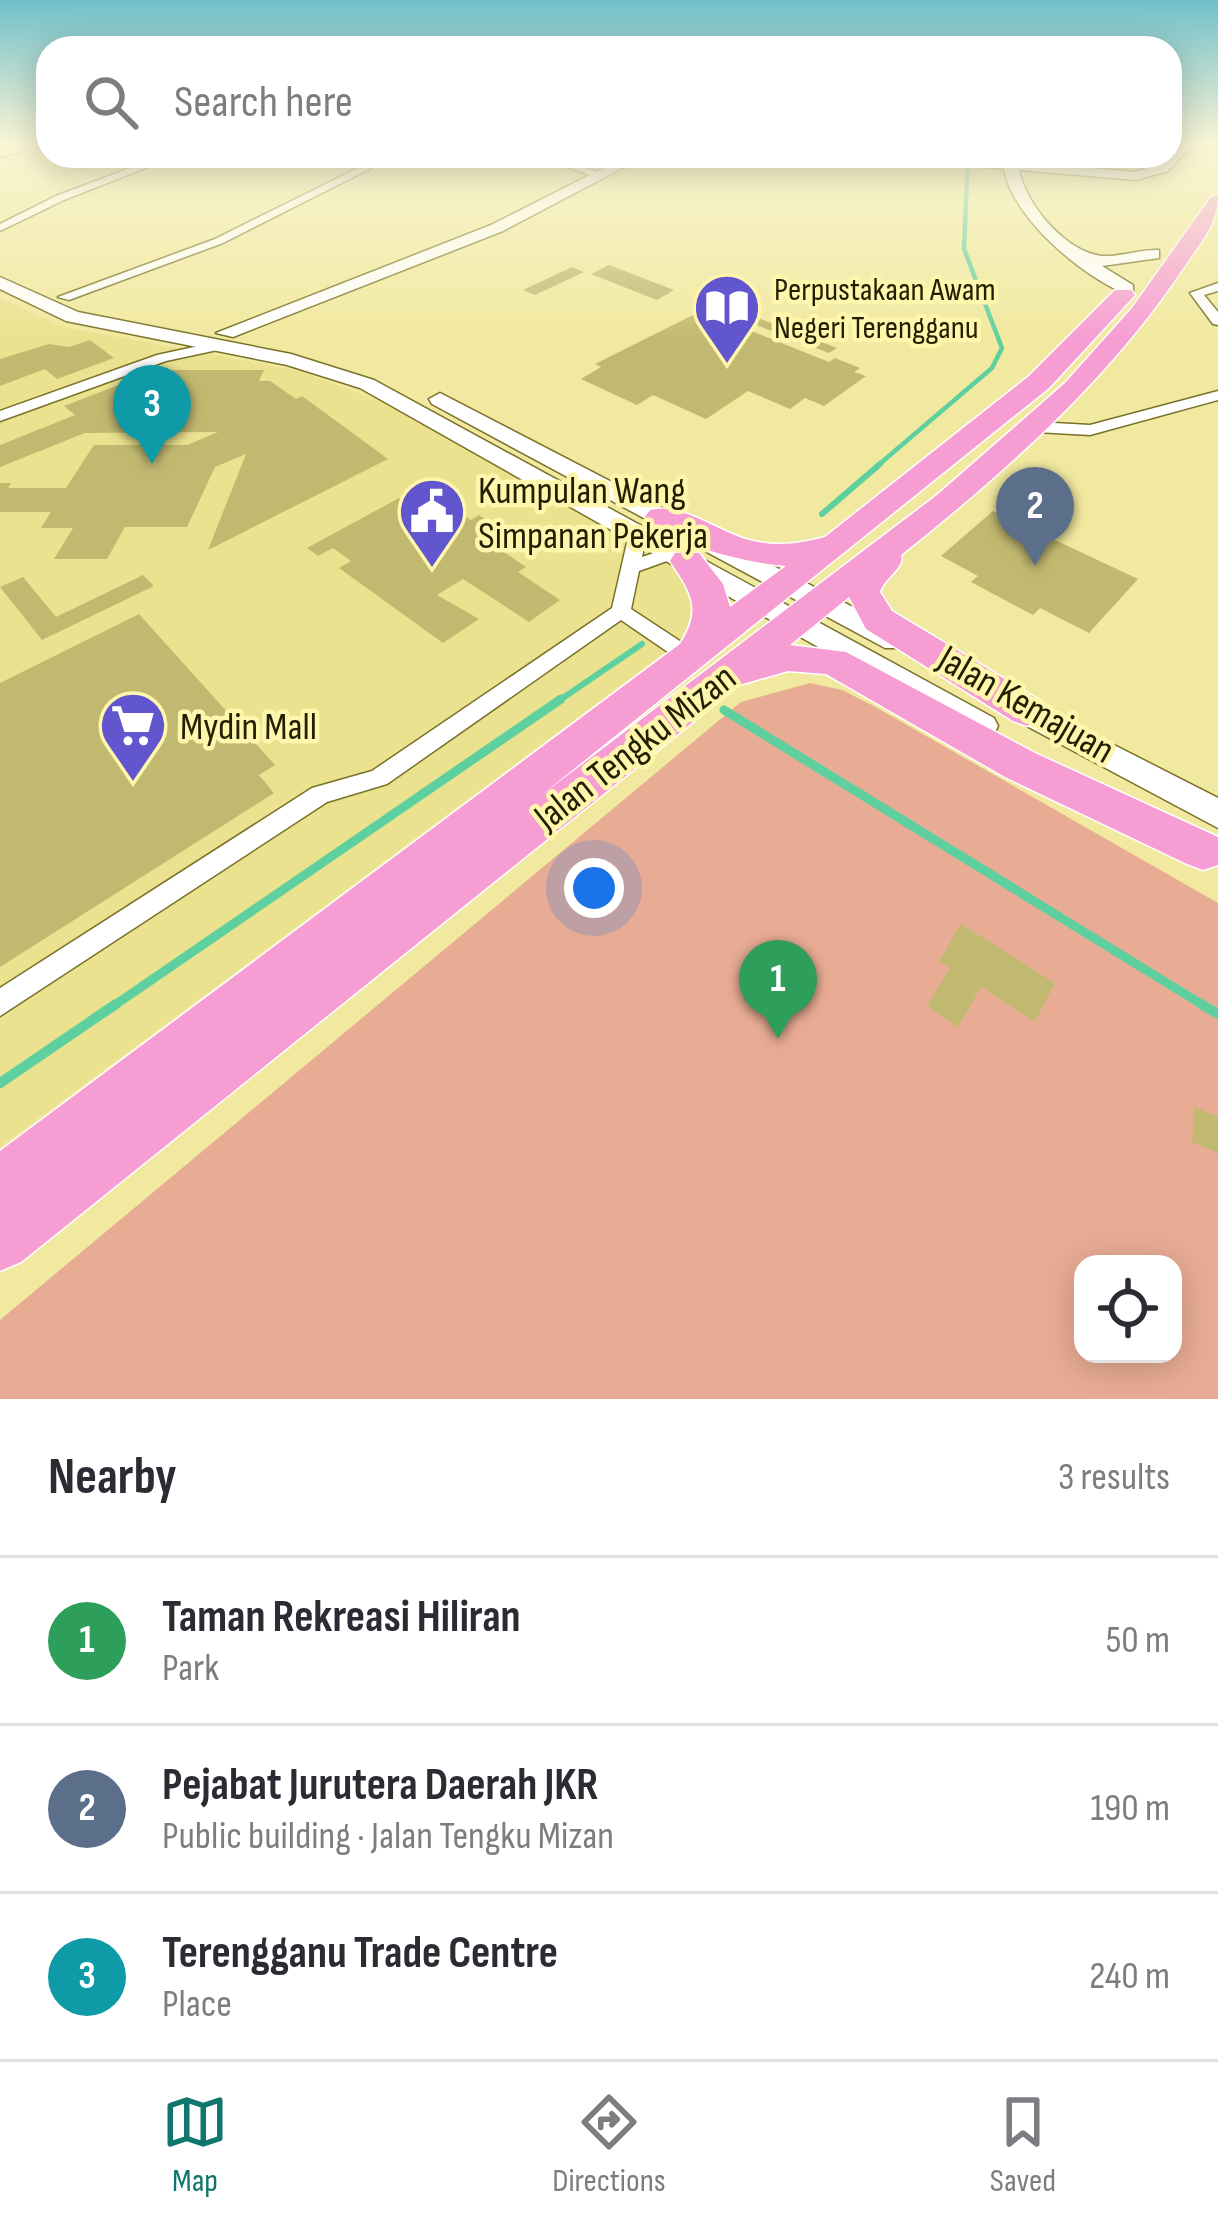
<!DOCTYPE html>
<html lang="en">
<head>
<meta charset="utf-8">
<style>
  body { margin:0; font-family:"Sofia Sans Condensed",sans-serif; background:#f7f7f7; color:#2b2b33 }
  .controls { position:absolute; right:36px; bottom:36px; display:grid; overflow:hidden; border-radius:24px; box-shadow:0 6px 30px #0003 }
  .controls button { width:108px; height:108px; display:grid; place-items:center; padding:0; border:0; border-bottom:3px solid #e1e1e2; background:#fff; color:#2b2b33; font:60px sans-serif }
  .you { position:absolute; left:594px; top:888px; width:42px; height:42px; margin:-30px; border:9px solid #fff; border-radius:50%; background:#1a73e8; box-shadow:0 0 0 18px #1a73e833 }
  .badge { display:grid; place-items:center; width:78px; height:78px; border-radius:50%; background:#0f766e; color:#fff; font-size:39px; font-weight:700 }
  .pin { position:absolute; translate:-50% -99px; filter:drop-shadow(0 3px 6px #0008) }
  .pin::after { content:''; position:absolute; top:63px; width:42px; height:36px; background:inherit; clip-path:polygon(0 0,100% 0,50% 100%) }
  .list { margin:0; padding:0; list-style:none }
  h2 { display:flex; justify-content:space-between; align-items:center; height:156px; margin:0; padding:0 48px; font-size:51px }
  h2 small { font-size:39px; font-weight:400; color:#7c7c81 }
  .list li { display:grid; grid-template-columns:78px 1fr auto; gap:36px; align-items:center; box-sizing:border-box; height:168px; padding:0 48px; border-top:3px solid #e1e1e2 }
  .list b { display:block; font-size:45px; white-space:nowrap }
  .list p { margin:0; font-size:39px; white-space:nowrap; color:#7c7c81 }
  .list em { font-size:39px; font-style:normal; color:#7c7c81 }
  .icon { flex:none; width:66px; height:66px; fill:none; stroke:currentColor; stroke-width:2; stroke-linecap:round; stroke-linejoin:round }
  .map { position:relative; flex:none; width:1218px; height:1399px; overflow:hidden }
  .search { position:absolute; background:#fff; box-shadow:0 6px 30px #0003; left:36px; right:36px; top:36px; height:132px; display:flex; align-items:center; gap:30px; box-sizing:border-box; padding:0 42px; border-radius:36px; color:#7c7c81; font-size:45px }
  .sheet { height:660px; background:#fff }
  nav { display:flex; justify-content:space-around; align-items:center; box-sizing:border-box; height:168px; border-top:3px solid #e1e1e2; background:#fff; font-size:33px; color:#7c7c81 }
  nav a { display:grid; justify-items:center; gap:6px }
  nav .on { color:#0f766e }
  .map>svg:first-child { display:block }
  .built { fill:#ebe28f }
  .green { fill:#e8ac94; fill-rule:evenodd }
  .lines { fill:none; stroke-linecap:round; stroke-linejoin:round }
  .stream-far3 { stroke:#5ecf9e; stroke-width:4.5 }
  .stream-far2 { stroke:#5ecf9e; stroke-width:6 }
  .stream-far1 { stroke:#5ecf9e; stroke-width:9 }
  .stream { stroke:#5ecf9e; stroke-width:10 }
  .building { fill:#c2b971 }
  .street-casing { stroke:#797127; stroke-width:3 }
  .secondary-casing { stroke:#797127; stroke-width:3 }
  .highway-casing { stroke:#fff; stroke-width:3 }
  .street { fill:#fff; fill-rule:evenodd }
  .secondary { fill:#fff; fill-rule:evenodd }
  .highway { fill:#f69dd4; fill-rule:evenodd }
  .labels { text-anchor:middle; stroke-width:9; stroke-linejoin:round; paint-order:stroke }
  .far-poi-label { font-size:33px; fill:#231f02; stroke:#fef6ac; text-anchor:start }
  .poi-label { font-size:39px; fill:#231f02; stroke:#fef6ac; text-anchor:start }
  .street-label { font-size:39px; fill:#231f02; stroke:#fef6ac }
</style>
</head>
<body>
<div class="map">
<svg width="1218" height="1399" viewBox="0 0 1218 1399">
  <rect width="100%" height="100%" fill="#f1e99f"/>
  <!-- built -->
  <polygon class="built" points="0,298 63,327 300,371 379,401 678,568 697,600 687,636 0,1147"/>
  <!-- green -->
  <path class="green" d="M810,683L842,690L872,705L1218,903V1399H0V1320L741,702ZM1083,1264H1173V1354H1083Z"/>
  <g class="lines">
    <!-- stream-far3 -->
    <polyline class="stream-far3" points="876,467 992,368 1002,348 964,249 968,156"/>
    <!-- stream-far2 -->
    <g class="stream-far2">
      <polyline points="822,514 880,464"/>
      <polyline points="557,702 642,644"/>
    </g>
    <!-- stream-far1 -->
    <g class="stream-far1">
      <polyline points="724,710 1206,1007"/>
      <polyline points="112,1007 561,699"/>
    </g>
    <!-- stream -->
    <g class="stream">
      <polyline points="1201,1004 1218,1014"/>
      <polyline points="0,1083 116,1004"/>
    </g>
  </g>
  <!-- building -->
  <g class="building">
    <polygon points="609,265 674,290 657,300 591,274"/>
    <polygon points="572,267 584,272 535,295 523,290"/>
    <polygon points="720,303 732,308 837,348 829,353 712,308"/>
    <polygon points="701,311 829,362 835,358 860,368 854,372 866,376 824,406 805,398 790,409 748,391 706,419 653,395 637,405 581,379 601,367 595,364"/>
    <polygon points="90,340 114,358 57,379 45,369 0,386 0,359 49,344 69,347"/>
    <polygon points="157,370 264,370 259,381 270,381 296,399 302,396 388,459 208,550 246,454 215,467 187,527 125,527 107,559 54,559 73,528 41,528 51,512 0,512 0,483 11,483 8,488 66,488 94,445 187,445 218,432 85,433 0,467 0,445 75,415 64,406"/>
    <polygon points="419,497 440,510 448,505 471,520 479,515 498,527 490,532 513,547 504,552 526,567 518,572 560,600 529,622 463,579 437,595 479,619 443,643 339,568 351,561 333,548 318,556 307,548 399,498 407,503"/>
    <polygon points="993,511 1138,579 1089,633 1040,608 1033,615 971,582 978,576 941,556"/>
    <polygon points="143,575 154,586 42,640 0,587 23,577 56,617"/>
    <polygon points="139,614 275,765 259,775 274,793 0,967 0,683"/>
    <polygon points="961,924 1055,983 1035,1022 981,987 958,1027 927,1006 950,968 939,961"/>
    <polygon points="1194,1107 1218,1117 1218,1153 1192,1142"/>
  </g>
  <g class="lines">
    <defs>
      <g id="street">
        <polygon points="28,144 45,144 0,157 0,151"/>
        <polygon points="162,156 176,156 64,200 0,231 0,224 56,196"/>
        <polygon points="382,156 395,156 223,243 69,300 58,297 215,239"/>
        <polygon points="538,156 553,156 604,175 595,177"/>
        <polygon points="1218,283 1218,291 1204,295 1218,312 1218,325 1213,324 1190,293"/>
        <polygon points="217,342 222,343 222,349 166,361 0,421 0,411 157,355"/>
        <polygon points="1218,391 1218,400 1090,435 1036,432 1028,427 1036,422 1090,425"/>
        <polygon points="638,529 647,534 642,557 672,547 681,553 678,557 639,571 631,609 698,653 701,658 698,663 684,663 621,620 387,784 327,802 0,1016 0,988 312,788 372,771 612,608 629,534"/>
      </g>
      <g id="secondary">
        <path d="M1178,144H1193L1168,171L1136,180L1019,170C1026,205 1066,252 1102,256C1122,257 1140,249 1159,250V258L1102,266L1133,285V293L1127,294C1085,279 1012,218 1004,169L891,156H949L1135,172L1158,165Z"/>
        <polygon points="627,156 645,156 503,231 233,337 216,333 491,225"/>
        <polygon points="0,277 78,312 291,354 374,380 994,718 998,726 994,734 972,734 360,388 287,365 66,321 0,289"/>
        <polygon points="440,393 905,634 909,641 905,648 885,648 432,404 429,399"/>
        <polygon points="1006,690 1218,798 1218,828 995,709 991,701 995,693"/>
      </g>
      <path id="highway" d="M1218,195C1218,224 1200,243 1184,267C1108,381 1007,470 901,555C905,568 884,578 880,592L892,611L1041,701L1047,711L1041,721L1027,726L1013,721L866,629L849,597L790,645L846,652L1035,753L1218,837V865L1203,870L1187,864L1005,777L826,674L788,671L739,685L21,1262L0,1271V1151L680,644C703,609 691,592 670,561L675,553H699L723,584L730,607L786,566C751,564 667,544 645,517L650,510C681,502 719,532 749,540C775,547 799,544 825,537L1029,376L1115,290H1131L1135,295L1049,388L539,797L937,495L1065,383L1132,308L1211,197Z"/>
    </defs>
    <!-- street casing -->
    <use href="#street" class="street-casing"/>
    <!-- secondary casing -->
    <use href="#secondary" class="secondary-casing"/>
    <!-- highway casing -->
    <use href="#highway" class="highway-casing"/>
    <!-- street -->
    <use href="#street" class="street"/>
    <!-- secondary -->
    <use href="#secondary" class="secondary"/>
    <!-- highway -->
    <use href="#highway" class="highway"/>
  </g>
  <!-- sky -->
  <linearGradient id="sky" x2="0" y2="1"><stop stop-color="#71bfca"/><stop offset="0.42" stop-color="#f9f5d4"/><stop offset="1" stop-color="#f9f5d4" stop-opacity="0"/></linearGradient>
  <rect width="1218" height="340" fill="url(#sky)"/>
  <!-- icons -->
  <defs>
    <symbol id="library-pin" viewBox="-11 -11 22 30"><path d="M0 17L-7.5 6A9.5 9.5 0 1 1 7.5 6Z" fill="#6256cf" stroke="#fef6ac"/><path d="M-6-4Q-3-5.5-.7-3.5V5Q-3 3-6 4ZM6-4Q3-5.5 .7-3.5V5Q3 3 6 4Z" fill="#fff"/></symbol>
    <symbol id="civic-pin" viewBox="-11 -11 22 30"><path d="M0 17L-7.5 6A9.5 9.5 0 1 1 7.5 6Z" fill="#6256cf" stroke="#fef6ac"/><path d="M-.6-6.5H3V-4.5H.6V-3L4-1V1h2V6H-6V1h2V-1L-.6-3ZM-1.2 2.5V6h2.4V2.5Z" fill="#fff"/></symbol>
    <symbol id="supermarket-pin" viewBox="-11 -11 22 30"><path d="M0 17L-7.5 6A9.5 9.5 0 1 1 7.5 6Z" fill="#6256cf" stroke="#fef6ac"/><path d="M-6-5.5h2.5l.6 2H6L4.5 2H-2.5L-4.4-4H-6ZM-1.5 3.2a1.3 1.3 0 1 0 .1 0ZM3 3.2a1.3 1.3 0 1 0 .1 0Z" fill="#fff"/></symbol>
  </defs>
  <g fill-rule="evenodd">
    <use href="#library-pin" x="689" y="269" width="76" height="104"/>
    <use href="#civic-pin" x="394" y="473" width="76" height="104"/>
    <use href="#supermarket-pin" x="95" y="687" width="76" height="104"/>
  </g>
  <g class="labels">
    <!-- far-poi labels -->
    <g class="far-poi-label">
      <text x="774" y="300">Perpustakaan Awam<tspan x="774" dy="38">Negeri Terengganu</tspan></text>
    </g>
    <!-- poi labels -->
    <g class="poi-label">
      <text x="478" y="503">Kumpulan Wang<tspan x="478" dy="45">Simpanan Pekerja</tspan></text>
      <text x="180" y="739">Mydin Mall</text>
    </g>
    <!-- street labels -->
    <g class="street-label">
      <text transform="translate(1027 703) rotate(30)" y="14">Jalan Kemajuan</text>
      <text transform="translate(634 746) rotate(-38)" y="14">Jalan Tengku Mizan</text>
    </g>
  </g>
</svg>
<div class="controls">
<button><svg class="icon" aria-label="locate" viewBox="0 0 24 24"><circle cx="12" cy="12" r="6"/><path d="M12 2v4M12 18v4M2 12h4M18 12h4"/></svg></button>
</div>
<div class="you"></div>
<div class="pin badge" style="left:778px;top:1039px;background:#2e9e5b">1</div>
<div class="pin badge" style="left:1035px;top:566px;background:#5c6f8a">2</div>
<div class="pin badge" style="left:152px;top:464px;background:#0f9aa8">3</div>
<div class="search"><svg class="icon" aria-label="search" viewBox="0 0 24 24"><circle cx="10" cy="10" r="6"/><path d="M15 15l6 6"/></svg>Search here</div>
</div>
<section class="sheet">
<h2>Nearby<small>3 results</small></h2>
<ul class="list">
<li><span class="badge" style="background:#2e9e5b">1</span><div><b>Taman Rekreasi Hiliran</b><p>Park</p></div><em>50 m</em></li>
<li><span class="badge" style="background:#5c6f8a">2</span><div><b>Pejabat Jurutera Daerah JKR</b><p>Public building · Jalan Tengku Mizan</p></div><em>190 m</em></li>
<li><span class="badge" style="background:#0f9aa8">3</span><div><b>Terengganu Trade Centre</b><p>Place</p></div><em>240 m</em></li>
</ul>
</section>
<nav>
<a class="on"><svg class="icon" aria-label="map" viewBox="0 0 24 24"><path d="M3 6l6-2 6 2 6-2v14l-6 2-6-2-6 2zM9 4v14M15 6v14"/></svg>Map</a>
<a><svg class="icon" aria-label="directions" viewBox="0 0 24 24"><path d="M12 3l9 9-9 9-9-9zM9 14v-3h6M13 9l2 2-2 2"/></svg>Directions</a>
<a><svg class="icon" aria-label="saved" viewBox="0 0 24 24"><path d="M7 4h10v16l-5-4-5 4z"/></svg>Saved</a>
</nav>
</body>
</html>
